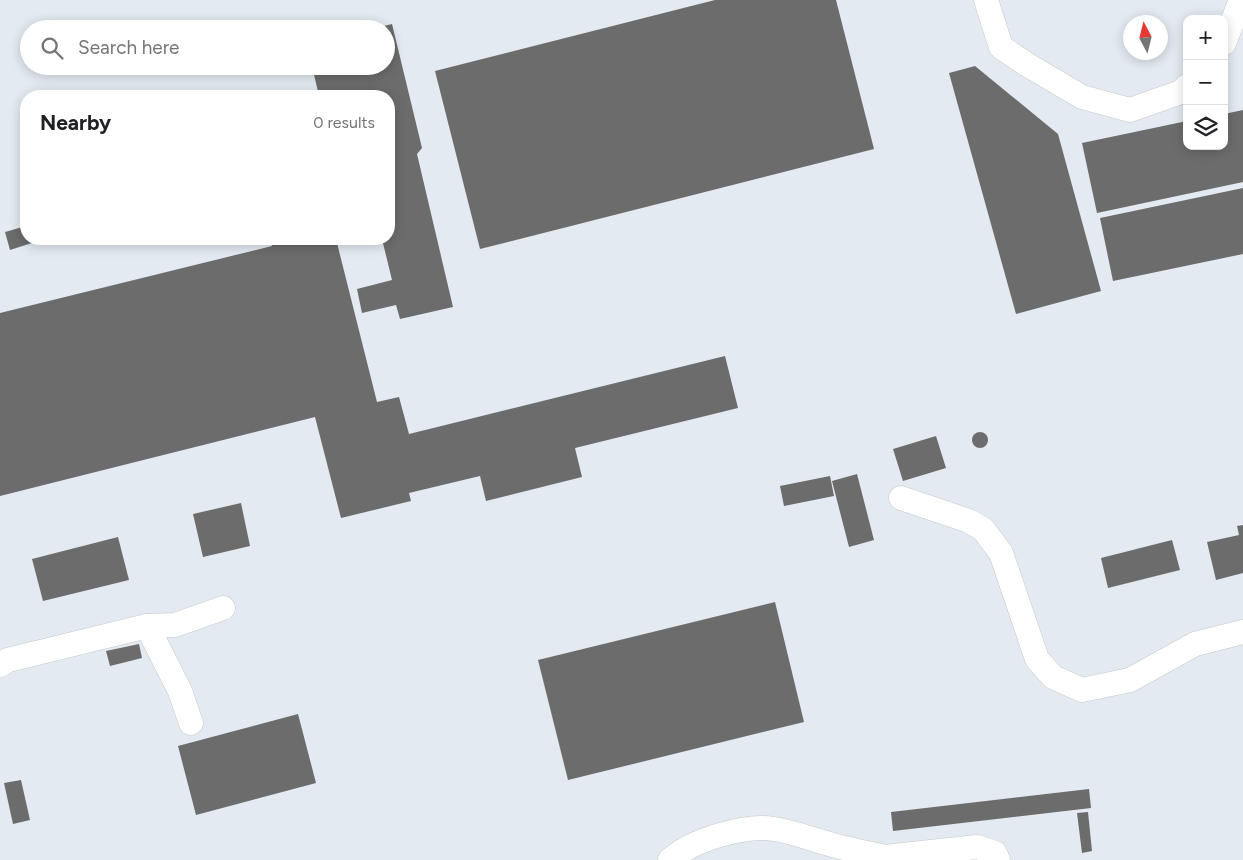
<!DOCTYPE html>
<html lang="en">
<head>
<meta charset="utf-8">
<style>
  body { margin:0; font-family:Figtree,sans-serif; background:#f2f2f2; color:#202124 }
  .controls { position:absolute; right:15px; top:15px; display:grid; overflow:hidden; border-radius:10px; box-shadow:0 2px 12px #0003 }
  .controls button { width:45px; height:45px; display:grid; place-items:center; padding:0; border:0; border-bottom:1px solid #e0e0e0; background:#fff; color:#202124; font:25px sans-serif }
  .compass { position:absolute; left:1123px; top:15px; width:45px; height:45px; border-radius:50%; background:#fff; box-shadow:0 2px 12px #0003; rotate:353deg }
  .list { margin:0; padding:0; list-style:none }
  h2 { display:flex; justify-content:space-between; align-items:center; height:65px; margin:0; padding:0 20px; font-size:21px }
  h2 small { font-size:16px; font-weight:400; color:#757577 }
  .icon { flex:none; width:28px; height:28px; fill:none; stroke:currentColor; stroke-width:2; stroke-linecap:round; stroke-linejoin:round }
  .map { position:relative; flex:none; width:1243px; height:860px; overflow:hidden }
  .search { position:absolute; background:#fff; box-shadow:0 2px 12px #0003; left:20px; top:20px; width:375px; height:55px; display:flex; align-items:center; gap:12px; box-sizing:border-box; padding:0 18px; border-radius:28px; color:#757577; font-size:19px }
  .panel { position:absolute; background:#fff; box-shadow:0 2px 12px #0003; left:20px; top:90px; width:375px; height:155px; border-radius:20px }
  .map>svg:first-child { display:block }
  .built { fill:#e3eaf1; fill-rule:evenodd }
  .building { fill:#6d6c6c }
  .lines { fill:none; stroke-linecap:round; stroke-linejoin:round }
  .minor-casing { stroke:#c7c8c9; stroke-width:25 }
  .minor { stroke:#fff; stroke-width:24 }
</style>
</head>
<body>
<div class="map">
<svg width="1243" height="860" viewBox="0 0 1243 860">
  <rect width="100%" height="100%" fill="#f5f7f8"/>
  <!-- built -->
  <path class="built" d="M0,0H1243V860H0ZM1187,19H1224V146H1187ZM1130,22H1160V52H1130ZM29,29H386V66H29ZM26,96H389V239H26Z"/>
  <!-- building -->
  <g class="building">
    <polygon points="715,0 836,0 874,149 480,249 435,71"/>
    <polygon points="392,24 422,148 417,154 453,307 400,319 396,305 362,313 357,289 392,280 382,239 389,239 389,96 319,96 312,66 386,66 386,29 376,28"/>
    <polygon points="975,66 1058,134 1101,291 1016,314 949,73"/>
    <polygon points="1243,110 1243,182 1097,213 1082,143 1187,121 1187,146 1224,146 1224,114"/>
    <polygon points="1243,188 1243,254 1113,281 1100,218"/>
    <polygon points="26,226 26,239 38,239 38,241 10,250 5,232"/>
    <polygon points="271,239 336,239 377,402 399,397 409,434 725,356 738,408 575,448 582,477 486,501 480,476 409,493 411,501 341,518 315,417 0,496 0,313 272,246"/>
    <circle cx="980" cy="440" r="8"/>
    <polygon points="936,436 946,468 903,481 893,449"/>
    <polygon points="857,474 874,540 849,547 832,481"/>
    <polygon points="830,476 834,496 784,506 780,486"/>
    <polygon points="241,503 250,546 203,557 193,514"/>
    <polygon points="1243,525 1243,573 1216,580 1207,542 1239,535 1237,526"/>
    <polygon points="118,537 129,580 43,601 32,559"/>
    <polygon points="1172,540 1180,570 1108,588 1101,558"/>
    <polygon points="775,602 804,722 568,780 538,660"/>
    <polygon points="139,644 142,658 110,666 106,651"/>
    <polygon points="298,714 316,783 196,815 178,746"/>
    <polygon points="21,780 30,820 13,824 4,783"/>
    <polygon points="1089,789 1091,808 893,831 891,812"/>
    <polygon points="1088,812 1092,851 1082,853 1077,813"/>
  </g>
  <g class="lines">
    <defs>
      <g id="minor">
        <polyline points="986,0 1001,47 1026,64 1082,97 1130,110 1181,92 1187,86"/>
        <polyline points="1224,43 1241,0"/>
        <polyline points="901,498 969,521 983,529 1001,553 1037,659 1053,677 1082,690 1130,680 1195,644 1243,632"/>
        <polyline points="147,626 175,625 223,608"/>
        <polyline points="0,665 8,660 147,626 180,691 191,723"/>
        <path d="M670,860C692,840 745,824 774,829C794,832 814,840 833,845C850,850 868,853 885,857"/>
        <polyline points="877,860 885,857 977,847 995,853 998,860"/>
      </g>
    </defs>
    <!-- minor casing -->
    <use href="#minor" class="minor-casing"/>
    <!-- minor -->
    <use href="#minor" class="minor"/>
  </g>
</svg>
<div class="controls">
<button>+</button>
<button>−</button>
<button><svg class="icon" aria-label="layers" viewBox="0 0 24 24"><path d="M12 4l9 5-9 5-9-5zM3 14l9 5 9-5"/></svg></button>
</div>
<svg class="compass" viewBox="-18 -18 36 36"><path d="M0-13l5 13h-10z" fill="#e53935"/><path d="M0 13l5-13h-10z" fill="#757577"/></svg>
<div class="search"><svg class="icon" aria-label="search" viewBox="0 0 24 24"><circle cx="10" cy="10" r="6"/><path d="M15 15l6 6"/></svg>Search here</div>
<section class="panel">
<h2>Nearby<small>0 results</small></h2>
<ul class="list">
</ul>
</section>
</div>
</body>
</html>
